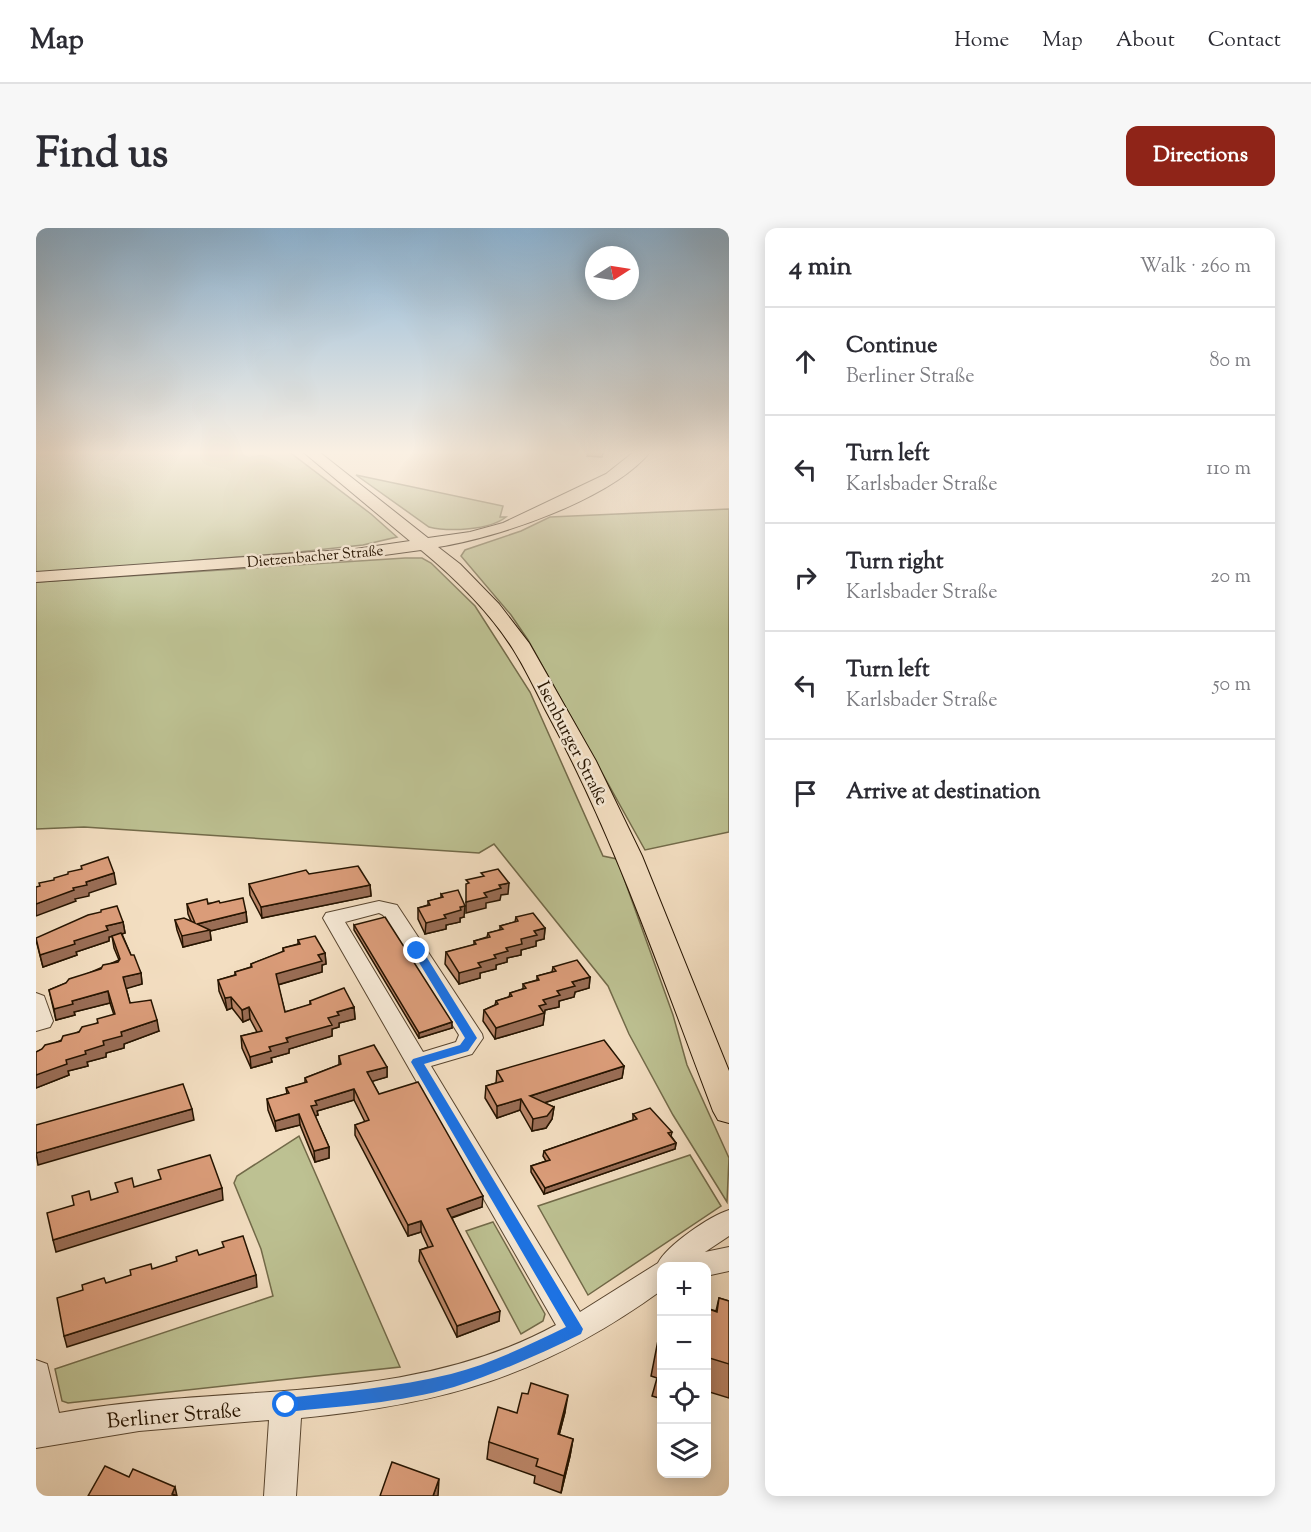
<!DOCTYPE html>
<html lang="en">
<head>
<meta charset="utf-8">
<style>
  body { margin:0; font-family:"Sorts Mill Goudy",serif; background:#f7f7f7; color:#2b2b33 }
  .controls { position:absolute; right:18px; bottom:18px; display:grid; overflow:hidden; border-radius:12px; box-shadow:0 3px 15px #0003 }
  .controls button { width:54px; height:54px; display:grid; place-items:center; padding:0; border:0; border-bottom:2px solid #e1e1e2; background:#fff; color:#2b2b33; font:30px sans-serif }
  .compass { position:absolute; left:549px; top:18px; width:54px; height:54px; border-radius:50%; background:#fff; box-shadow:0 3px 15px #0003; rotate:78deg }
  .stop { position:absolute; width:18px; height:18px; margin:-14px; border:4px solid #1a73e8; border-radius:50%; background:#fff }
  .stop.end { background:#1a73e8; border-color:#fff; box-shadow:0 2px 6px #0008 }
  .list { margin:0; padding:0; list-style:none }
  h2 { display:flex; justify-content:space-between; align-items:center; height:78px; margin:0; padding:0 24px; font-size:26px }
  h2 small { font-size:20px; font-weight:400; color:#7c7c81 }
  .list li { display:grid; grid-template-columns:39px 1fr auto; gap:18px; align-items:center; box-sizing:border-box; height:108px; padding:0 24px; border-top:2px solid #e1e1e2 }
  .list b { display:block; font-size:22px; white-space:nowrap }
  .list p { margin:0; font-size:20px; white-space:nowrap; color:#7c7c81 }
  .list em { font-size:20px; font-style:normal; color:#7c7c81 }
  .icon { flex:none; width:33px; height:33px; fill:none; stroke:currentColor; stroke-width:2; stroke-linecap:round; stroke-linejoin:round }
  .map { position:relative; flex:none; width:693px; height:1268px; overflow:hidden; border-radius:12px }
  header { display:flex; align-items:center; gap:36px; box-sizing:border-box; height:84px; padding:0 30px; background:#fff; border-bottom:2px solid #e1e1e2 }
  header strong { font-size:28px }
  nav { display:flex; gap:33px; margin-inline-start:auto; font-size:21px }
  .intro { display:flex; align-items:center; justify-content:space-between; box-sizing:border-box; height:144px; padding:0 36px }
  h1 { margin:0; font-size:42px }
  .button { padding:15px 27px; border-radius:12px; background:#8f2418; color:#fff; font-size:21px; font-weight:700 }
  main { display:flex; gap:36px; padding:0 36px }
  aside { flex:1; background:#fff; border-radius:12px; box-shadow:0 3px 15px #0003 }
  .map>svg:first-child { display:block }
  .green { fill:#bdc192; stroke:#726a49; stroke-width:1.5 }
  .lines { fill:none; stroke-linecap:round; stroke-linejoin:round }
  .minor-casing { stroke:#594630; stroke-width:2 }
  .major-casing { stroke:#261400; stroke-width:2 }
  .minor { fill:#f7ead7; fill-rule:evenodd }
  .major { fill:#f3dec1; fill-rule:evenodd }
  .wall { fill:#bb8668; stroke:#261400; stroke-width:1.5 }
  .shaded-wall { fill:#996d55; stroke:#261400; stroke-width:1.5 }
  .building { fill:#da9c79; stroke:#261400; stroke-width:1.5 }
  .route { fill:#1a73e8 }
  .labels { text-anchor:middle; stroke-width:5; stroke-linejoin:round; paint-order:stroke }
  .far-street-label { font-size:15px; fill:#261400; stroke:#f7ead7 }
  .street-label { font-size:18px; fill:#261400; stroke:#f7ead7 }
  .near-street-label { font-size:21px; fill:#261400; stroke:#f7ead7 }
</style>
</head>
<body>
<header>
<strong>Map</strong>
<nav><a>Home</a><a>Map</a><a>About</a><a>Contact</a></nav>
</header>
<div class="intro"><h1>Find us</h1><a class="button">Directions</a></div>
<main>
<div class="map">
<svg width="693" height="1268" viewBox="0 0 693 1268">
  <rect width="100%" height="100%" fill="#f3dec1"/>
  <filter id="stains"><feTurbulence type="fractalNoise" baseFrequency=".00333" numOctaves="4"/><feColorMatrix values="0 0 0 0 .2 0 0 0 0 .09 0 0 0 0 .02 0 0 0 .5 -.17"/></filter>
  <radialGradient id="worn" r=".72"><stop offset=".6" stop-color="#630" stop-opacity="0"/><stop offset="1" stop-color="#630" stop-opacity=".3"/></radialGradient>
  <!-- green -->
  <g class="green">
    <polygon points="0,223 252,223 335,286 361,309 327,317 253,325 0,345"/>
    <path d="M320,247L467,278L464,289H470C454,302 413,304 393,299Z"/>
    <polygon points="693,281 693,604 609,622 492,412 475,387 425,328 429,322 485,303 514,289"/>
    <polygon points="369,330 386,330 395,335 439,378 494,464 567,628 581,631 637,787 651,837 693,930 691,974 637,887 593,806 572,758 458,616 443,625 48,599 0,601 0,354"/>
    <polygon points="263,908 364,1139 32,1175 26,1173 19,1141 237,1068 225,1021 198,955 201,948"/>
    <polygon points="654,927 685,978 552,1067 502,978"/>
    <polygon points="457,994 509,1086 507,1093 485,1106 430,1003"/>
  </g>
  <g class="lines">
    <defs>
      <g id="minor">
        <path d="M343,673L361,677L446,806L447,810L436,826L395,838L544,1084L622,1035C631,1017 674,988 693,982V1008L669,1024L693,1019V1043L670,1048V1038H626V1062C507,1148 408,1176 265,1190L260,1268H228L233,1192L103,1203L0,1220V1132L11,1136L23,1185C188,1154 368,1180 520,1097L287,690L290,685ZM343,685L347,687L423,807L420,814L387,824L309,694Z"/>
        <polygon points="0,765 8,768 17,793 14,799 0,803"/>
      </g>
      <path id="major" d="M266,223H282L392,310L434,304L467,295L570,246L599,223H615C577,271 461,310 402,319L424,336L463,376L493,415L560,533L606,628L693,843V895L682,892L677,883C625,747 579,609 509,481C499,461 489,440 477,421C453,383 419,350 385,322L319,331L0,354V344L319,321L374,313Z"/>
    </defs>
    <!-- minor casing -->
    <use href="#minor" class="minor-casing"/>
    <!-- major casing -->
    <use href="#major" class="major-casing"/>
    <!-- minor -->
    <use href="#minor" class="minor"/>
    <!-- major -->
    <use href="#major" class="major"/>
  </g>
  <!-- wall -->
  <g class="wall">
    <polygon points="552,223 568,223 566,229 551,228"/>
    <polygon points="213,656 334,657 335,668 226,690 214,667"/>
    <polygon points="405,666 428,689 424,690 424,694 410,697 410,701 389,706 382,691 382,680 392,677 392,673 405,670"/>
    <polygon points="184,675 210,684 211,694 174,703 175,712 147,719 141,702 139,692 155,693 152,686 151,676"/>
    <polygon points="480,689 509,700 508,711 500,713 500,718 485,722 485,727 471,730 471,734 460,737 460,741 444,745 444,750 423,756 409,736 410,724 438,717 438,713 451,709 452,705 464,702 464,698 479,694"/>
    <polygon points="87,694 89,705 86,706 95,727 105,745 106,756 90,760 94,775 123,803 88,816 88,820 70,825 70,829 51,834 52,838 32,843 33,847 0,860 0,824 78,787 74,775 38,784 39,787 20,792 13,762 30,755 83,732 78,720 76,708 77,708 73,709 73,713 40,724 41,727 7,739 0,712"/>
    <polygon points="318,697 416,800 383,810 318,702"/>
    <polygon points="262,712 289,725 290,736 286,737 286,744 242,757 249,784 274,777 274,773 318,779 319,791 303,795 303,799 296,801 296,808 253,821 253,825 235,830 236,834 215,840 206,820 205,808 221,804 214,791 207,794 196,780 191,782 183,763 182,752 199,747 199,744 215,739 215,736 247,724 247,720 262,716"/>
    <polygon points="517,739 554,749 553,760 539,764 538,769 523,773 523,779 509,782 507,797 459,811 447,793 448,782 459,777 460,773 473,769 474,765 487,761 487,756 501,752 501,748 516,744"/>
    <polygon points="303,828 351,839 351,849 336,853 343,866 446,979 416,990 463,1093 421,1109 383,1033 384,1022 392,1019 385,1004 372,1008 319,907 319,897 329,894 318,872 281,883 282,887 279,888 293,919 293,930 279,934 264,897 240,903 232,882 231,871 251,866 250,860 269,855 269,850 303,837"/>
    <polygon points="588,838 586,850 508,875 518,879 516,891 510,900 496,903 484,882 461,890 449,870 450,858 460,855 461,843"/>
    <polygon points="597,886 636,904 635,908 640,915 639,921 508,966 495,944 495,938 510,933 507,928 508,923 597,892"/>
    <polygon points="683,1070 693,1073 693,1170 670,1163 670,1080 680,1083"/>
    <polygon points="626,1092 626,1171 616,1168 621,1150 615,1148"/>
    <polygon points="529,1184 523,1207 537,1211 534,1228 525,1265 498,1255 499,1248 451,1231 453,1214 481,1185"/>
  </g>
  <!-- shaded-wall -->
  <g class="shaded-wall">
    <polygon points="78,645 80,656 53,665 53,668 39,671 40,673 0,688 0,676 50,654"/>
    <polygon points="473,655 472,666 465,667 464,672 450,675 450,680 430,685 430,674 463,657"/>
    <polygon points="334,657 335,668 226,690 225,679"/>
    <polygon points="429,678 428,689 424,690 424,694 410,697 410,701 389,706 390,695 424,679"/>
    <polygon points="210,684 211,694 174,703 175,712 147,719 146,708 161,696"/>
    <polygon points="87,694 89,705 73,709 73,713 40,724 41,727 7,739 4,727 70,698"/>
    <polygon points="509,700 508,711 500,713 500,718 485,722 485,727 471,730 471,734 460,737 460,741 444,745 444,750 423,756 423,745 458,727 498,703"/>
    <polygon points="289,725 290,736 286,737 286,744 241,757 240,746 282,727"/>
    <polygon points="105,745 106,756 89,761 87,749"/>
    <polygon points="554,749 553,760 539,764 538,769 523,773 523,779 509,782 507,797 459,811 460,800 507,772 536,754"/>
    <polygon points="72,763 74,775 38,784 39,787 20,792 18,781 36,773"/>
    <polygon points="195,769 196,780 191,782 189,770"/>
    <polygon points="213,779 214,791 207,794 206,782"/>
    <polygon points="318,779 319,791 303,795 303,799 296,801 296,808 253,821 253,825 235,830 236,834 215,840 214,829 292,790 301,784"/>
    <polygon points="121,792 123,803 88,816 88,820 70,825 70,829 51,834 52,838 32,843 33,847 0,860 0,847 85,804"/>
    <polygon points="416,794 416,800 383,810 383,805"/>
    <polygon points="588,838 586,850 492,880 494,868"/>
    <polygon points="351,839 351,849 331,855 331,844"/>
    <polygon points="318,861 318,872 281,883 282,887 276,889 275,878 279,873"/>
    <polygon points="485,871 484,882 461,890 461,878"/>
    <polygon points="518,879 516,891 510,900 496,903 497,891"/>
    <polygon points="156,881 158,892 2,937 0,925"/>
    <polygon points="263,886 264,897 240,903 239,893"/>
    <polygon points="640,915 639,921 508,966 509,960"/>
    <polygon points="293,919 293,930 279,934 278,923"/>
    <polygon points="186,960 187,972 20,1024 17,1012"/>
    <polygon points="447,968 446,979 411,991 411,981"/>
    <polygon points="385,993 385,1004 372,1008 372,997"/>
    <polygon points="220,1047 221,1059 31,1119 28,1108"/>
    <polygon points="464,1083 463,1093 421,1109 421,1098"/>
    <polygon points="532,1167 529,1184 519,1223 522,1206"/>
    <polygon points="537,1211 534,1228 525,1265 528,1248"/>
    <polygon points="403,1251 402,1268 397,1268"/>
    <polygon points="139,1259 141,1268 136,1266"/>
  </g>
  <!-- building -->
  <g class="building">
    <polygon points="72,629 78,645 50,654 51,657 37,660 38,662 0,676 0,659 4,658 3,655 18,652 18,650 32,646 32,644 46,641 45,638"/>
    <polygon points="322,638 334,657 225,679 213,656 270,642 273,646"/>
    <polygon points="462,641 473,655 463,657 465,660 448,665 451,669 430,674 430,656 433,655 430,652 448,648 445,645"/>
    <polygon points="422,662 429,678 424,679 425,682 408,687 410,690 390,695 382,680 394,677 392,673 407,669 405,666"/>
    <polygon points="207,670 210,684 161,696 174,702 146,708 139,692 148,690 159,695 151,676 171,671 172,676 183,673 184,675"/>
    <polygon points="81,678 87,694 70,698 72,702 38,713 39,716 4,727 0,710 52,687 65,684 65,682"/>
    <polygon points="497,685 509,700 498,703 501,707 485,711 486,716 470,720 472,723 458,727 460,730 442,735 445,739 423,745 410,724 440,716 438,713 454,709 452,705 467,701 464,698 482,693 480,689"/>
    <polygon points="349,689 416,794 383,805 318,697"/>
    <polygon points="85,705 95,727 98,727 105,745 87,749 94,775 115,772 121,792 85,804 86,808 67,813 68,817 49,823 50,826 30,832 31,836 0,847 0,824 6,821 9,817 25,813 27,808 43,804 46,799 62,795 61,791 79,786 72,763 36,773 37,776 18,781 13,762 30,755 33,751 65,741 67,737 82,734 84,731 76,708"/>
    <polygon points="279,708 289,725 282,727 286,733 240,746 249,784 275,776 274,773 308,760 318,779 301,784 303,787 292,790 296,797 250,810 252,814 233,819 235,823 214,829 205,808 226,803 213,779 206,782 195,769 189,770 182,752 200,747 199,744 216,739 215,736 248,723 247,720 264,716 262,712"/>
    <polygon points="541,732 554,749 536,754 539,758 521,763 524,767 507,772 510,776 503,778 508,785 460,800 448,782 462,776 460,773 476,768 474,765 490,760 487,756 503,752 501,748 520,743 517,739"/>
    <polygon points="568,812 588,838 494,868 518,879 511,888 497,891 485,871 461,878 450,858 467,853 461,843"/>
    <polygon points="338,817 351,839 331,844 343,866 382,854 447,968 411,981 464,1083 421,1098 384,1022 397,1018 385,993 372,997 319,897 333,892 318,861 279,873 281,877 275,878 293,919 278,923 263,886 239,893 231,871 253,865 250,860 271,854 269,850 305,836 303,828"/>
    <polygon points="147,856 156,881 0,925 0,897"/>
    <polygon points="614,880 636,904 632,905 640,915 509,960 495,938 514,932 508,923 601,891 597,886"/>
    <polygon points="174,927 186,960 17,1012 11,985 38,977 36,968 53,963 55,972 82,964 79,955 96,950 98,959 125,951 122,942"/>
    <polygon points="207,1008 220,1047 28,1108 21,1070 47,1062 46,1057 68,1050 70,1055 95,1047 94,1042 115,1036 116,1041 141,1033 140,1029 161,1022 163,1027 188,1019 186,1014"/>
    <polygon points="683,1070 693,1073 693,1136 670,1129 670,1080 681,1084"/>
    <polygon points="626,1101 626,1118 623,1117"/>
    <polygon points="495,1155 532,1167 522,1206 537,1211 528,1248 500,1238 502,1231 453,1214 462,1179 481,1185 486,1165 492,1166"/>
    <polygon points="356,1234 403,1251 397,1268 344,1268"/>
    <polygon points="69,1238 93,1249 97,1241 139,1259 136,1266 141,1268 52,1268"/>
  </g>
  <!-- sky -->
  <linearGradient id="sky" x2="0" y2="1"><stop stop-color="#8cb6d8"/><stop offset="0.56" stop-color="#faf0e3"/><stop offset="1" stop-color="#faf0e3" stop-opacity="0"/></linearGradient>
  <rect width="693" height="401" fill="url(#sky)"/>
  <!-- route -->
  <path class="route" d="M378,720H385L441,810L432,823L388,836L547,1101L545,1106C504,1126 462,1145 418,1159C364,1175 306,1178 250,1184L245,1182L243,1177L245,1172L250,1170C305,1164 361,1159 415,1146C454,1136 493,1117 530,1099L375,834L377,831L424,817L429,810L376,723Z"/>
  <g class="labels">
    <!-- far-street labels -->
    <g class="far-street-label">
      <text transform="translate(279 328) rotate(-5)" y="5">Dietzenbacher Straße</text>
    </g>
    <!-- street labels -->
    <g class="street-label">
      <text transform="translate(537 515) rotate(63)" y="6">Isenburger Straße</text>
    </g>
    <!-- near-street labels -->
    <g class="near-street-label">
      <text transform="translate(138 1187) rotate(-5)" y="7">Berliner Straße</text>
    </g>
  </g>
  <rect width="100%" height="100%" filter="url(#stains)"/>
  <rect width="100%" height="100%" fill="url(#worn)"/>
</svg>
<div class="controls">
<button>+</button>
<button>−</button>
<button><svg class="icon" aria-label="locate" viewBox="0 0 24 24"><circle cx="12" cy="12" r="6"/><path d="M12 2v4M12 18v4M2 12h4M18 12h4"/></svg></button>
<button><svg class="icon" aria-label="layers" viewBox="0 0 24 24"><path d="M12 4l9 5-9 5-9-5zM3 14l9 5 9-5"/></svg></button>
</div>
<svg class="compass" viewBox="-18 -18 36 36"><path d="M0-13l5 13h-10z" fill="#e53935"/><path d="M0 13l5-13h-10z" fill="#7c7c81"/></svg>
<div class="stop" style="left:250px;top:1177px"></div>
<div class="stop end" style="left:381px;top:723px"></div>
</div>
<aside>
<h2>4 min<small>Walk · 260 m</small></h2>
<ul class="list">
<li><svg class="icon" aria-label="ahead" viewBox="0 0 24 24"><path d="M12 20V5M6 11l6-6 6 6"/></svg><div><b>Continue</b><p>Berliner Straße</p></div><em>80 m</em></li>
<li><svg class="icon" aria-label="left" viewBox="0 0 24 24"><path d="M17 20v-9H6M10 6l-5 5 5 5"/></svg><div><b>Turn left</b><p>Karlsbader Straße</p></div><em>110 m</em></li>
<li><svg class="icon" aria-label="right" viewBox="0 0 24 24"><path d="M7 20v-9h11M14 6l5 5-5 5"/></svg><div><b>Turn right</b><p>Karlsbader Straße</p></div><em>20 m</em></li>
<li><svg class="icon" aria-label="left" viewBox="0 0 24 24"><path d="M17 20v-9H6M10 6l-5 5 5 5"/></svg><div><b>Turn left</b><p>Karlsbader Straße</p></div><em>50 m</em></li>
<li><svg class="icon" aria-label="arrive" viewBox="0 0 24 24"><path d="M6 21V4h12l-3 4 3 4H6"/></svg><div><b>Arrive at destination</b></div></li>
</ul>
</aside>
</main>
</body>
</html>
